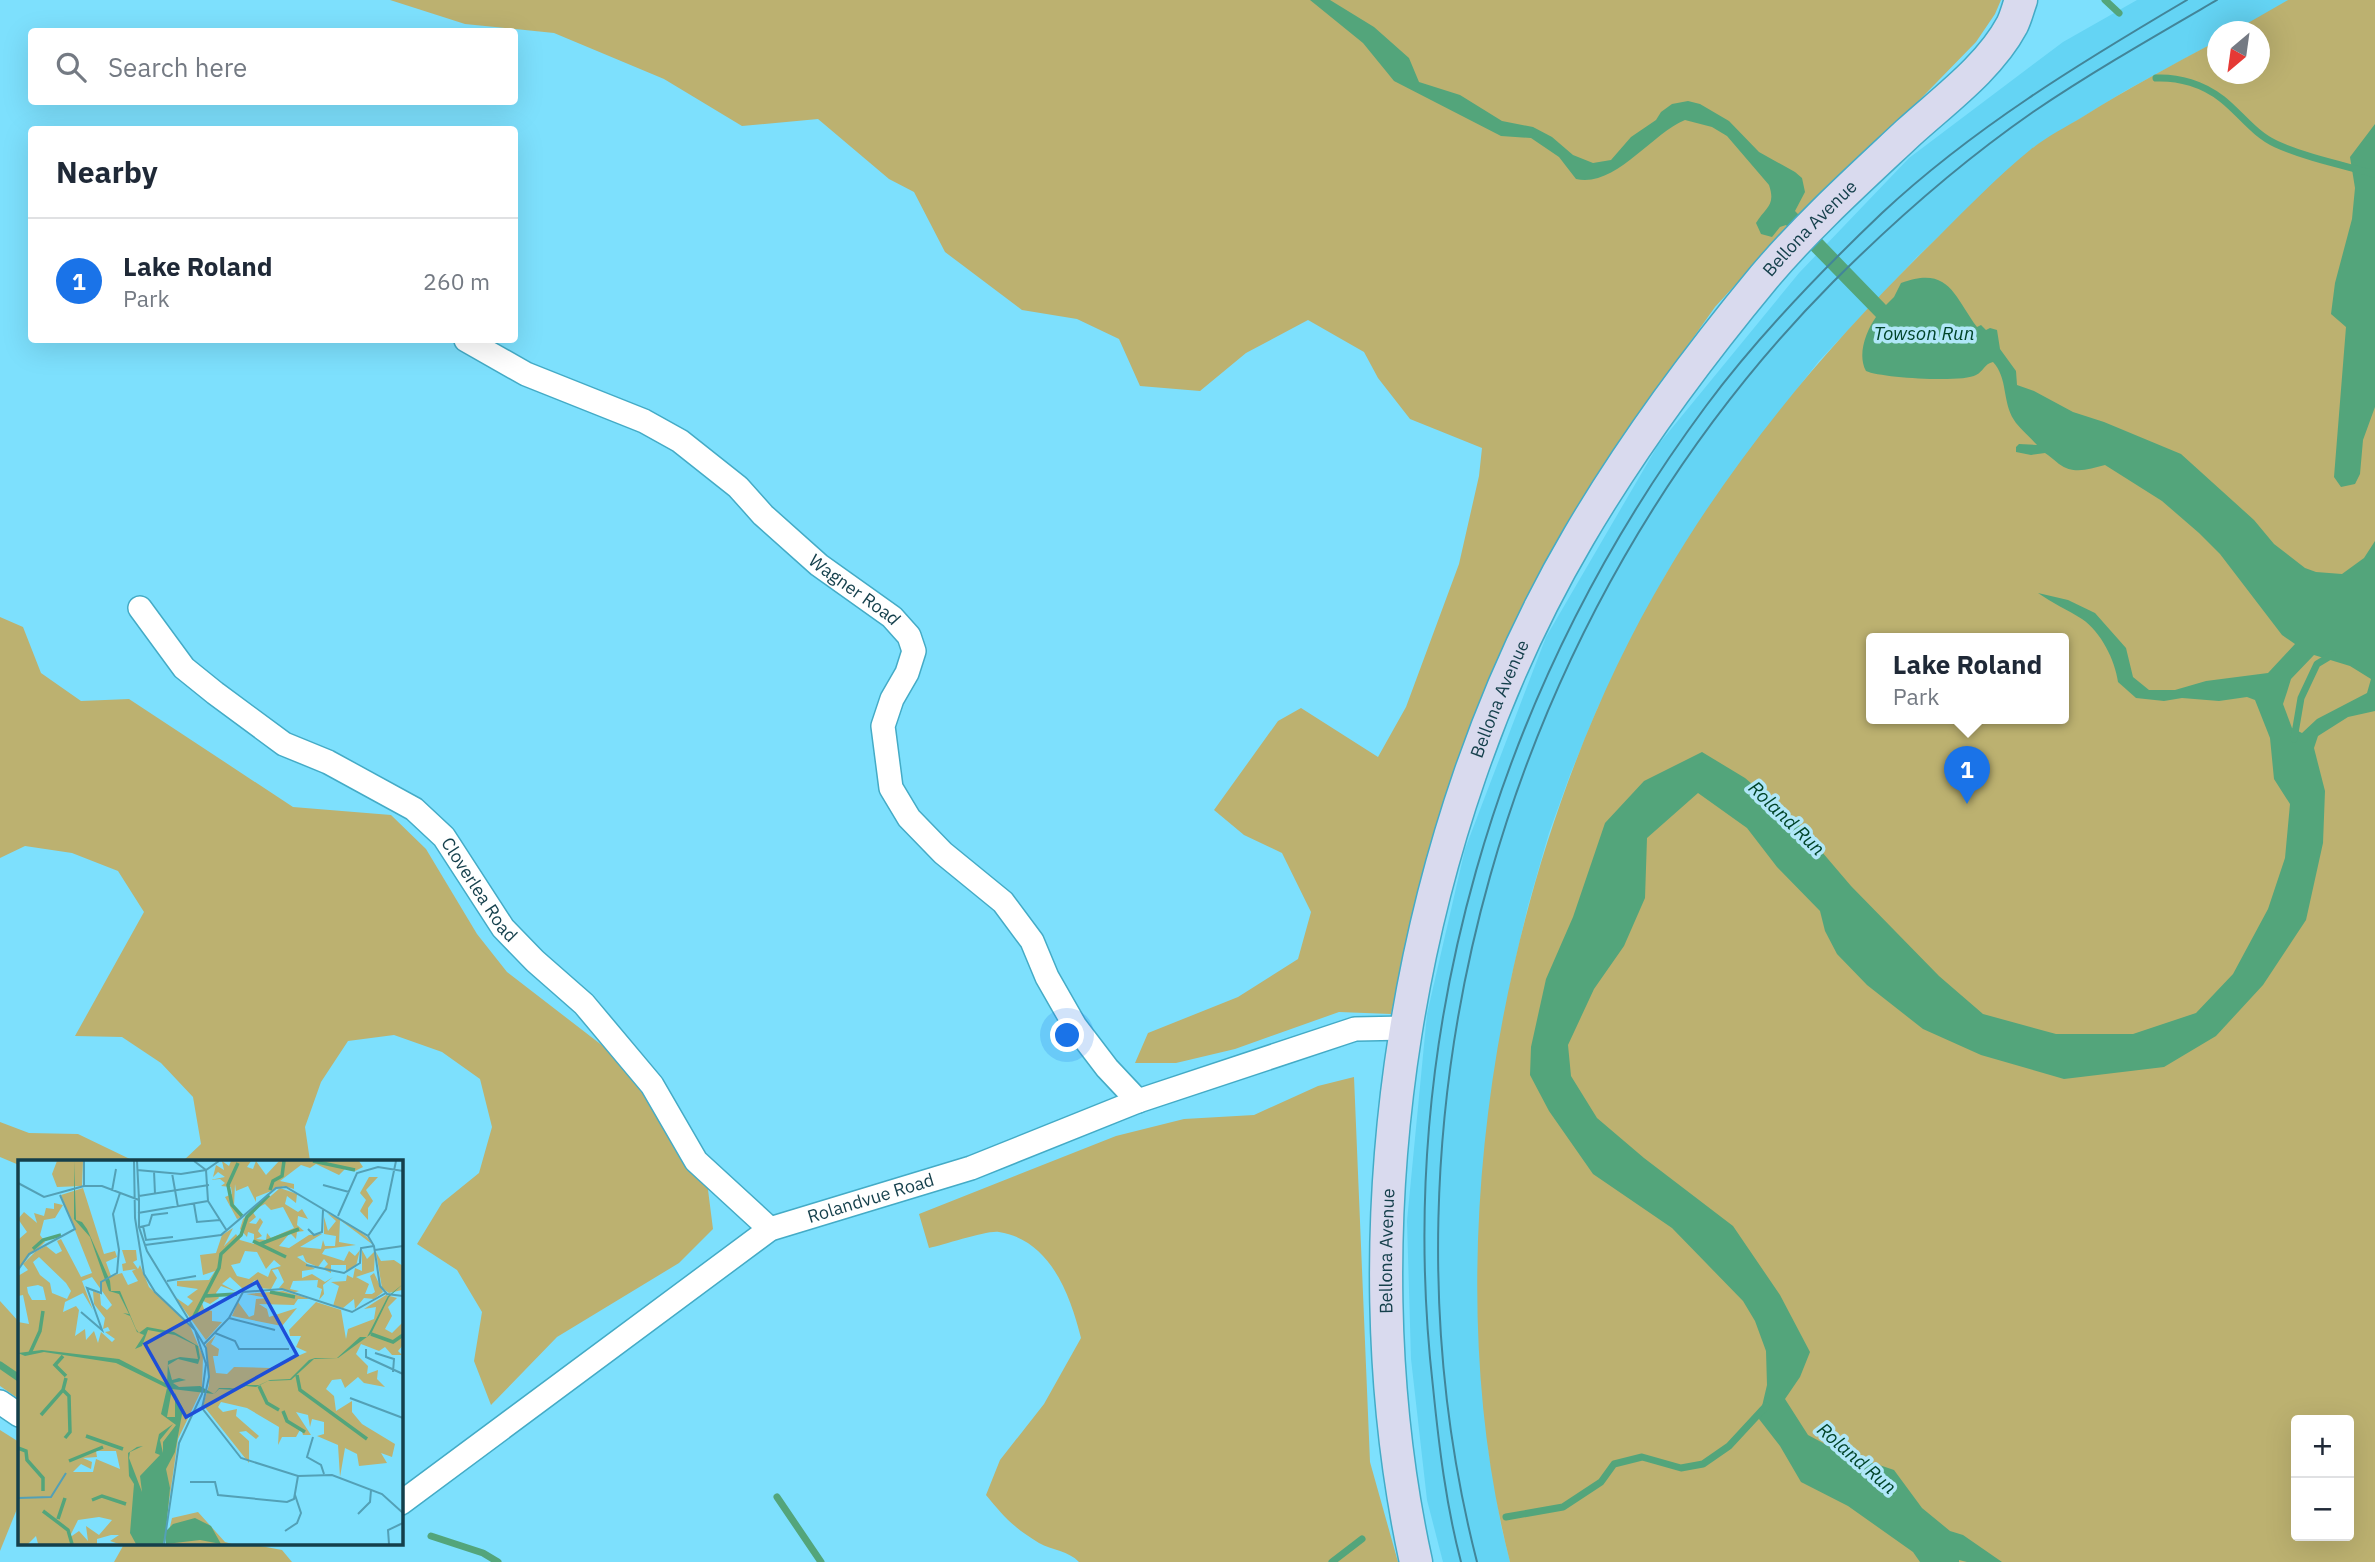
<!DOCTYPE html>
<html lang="en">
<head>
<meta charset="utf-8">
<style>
  body { margin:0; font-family:"IBM Plex Sans",sans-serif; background:#f2f2f3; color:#1f2937 }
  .controls { position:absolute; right:21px; bottom:21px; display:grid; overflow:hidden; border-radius:7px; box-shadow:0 7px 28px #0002 }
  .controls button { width:63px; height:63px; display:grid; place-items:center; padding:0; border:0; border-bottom:2px solid #e0e1e3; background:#fff; color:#1f2937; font:35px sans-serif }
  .compass { position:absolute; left:2207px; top:21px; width:63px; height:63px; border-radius:50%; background:#fff; box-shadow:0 7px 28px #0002; rotate:209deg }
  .you { position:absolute; left:1068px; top:1036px; width:24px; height:24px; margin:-18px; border:5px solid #fff; border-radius:50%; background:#1a73e8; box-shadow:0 0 0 10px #1a73e833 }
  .badge { display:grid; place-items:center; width:46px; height:46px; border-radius:50%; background:#1a73e8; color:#fff; font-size:23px; font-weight:700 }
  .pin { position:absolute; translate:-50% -58px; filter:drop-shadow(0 2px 4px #0008) }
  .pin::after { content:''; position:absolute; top:37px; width:24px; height:21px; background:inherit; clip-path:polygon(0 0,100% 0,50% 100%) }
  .popup { position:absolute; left:1866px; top:633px; width:203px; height:91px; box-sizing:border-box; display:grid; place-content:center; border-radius:7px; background:#fff; filter:drop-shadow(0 2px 5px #0005); font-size:23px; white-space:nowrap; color:#747a83 }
  .popup b { font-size:26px; color:#1f2937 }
  .popup::after { content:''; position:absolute; left:50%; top:100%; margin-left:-14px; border:14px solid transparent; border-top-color:#fff }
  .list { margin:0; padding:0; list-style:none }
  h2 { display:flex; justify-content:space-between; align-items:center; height:91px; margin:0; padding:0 28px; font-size:30px }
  h2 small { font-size:23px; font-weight:400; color:#747a83 }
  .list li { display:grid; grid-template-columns:46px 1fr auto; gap:21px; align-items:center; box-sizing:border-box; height:126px; padding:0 28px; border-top:2px solid #e0e1e3 }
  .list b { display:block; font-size:26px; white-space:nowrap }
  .list p { margin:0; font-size:23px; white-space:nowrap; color:#747a83 }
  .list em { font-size:23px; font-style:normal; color:#747a83 }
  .icon { flex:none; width:38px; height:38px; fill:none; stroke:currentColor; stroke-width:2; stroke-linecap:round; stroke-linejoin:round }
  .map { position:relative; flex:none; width:2375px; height:1562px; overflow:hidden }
  .search { position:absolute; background:#fff; box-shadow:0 7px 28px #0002; left:28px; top:28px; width:490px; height:77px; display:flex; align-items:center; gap:18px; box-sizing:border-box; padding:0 24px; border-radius:7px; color:#747a83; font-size:26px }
  .panel { position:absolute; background:#fff; box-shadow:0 7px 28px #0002; left:28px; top:126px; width:490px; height:217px; border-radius:7px }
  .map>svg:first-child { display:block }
  .built { fill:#64d4f4 }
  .green { fill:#bcb170; fill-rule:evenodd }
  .water { fill:#53a57b; fill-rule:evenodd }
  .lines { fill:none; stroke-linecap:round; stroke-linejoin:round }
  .stream { stroke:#53a57b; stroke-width:7 }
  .minor-casing { stroke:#44abc6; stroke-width:26 }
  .secondary-casing { stroke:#44abc6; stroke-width:35 }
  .minor { stroke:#fff; stroke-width:23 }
  .secondary { stroke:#d9daee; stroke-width:32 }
  .tram { stroke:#428599; stroke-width:2 }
  .labels { text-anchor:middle; stroke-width:7; stroke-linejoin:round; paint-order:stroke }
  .street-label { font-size:18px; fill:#143f4b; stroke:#b0e7f8 }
  .water-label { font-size:19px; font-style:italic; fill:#004429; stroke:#b0e7f8 }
  .inset-river { fill:none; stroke:#53a57b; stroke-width:3.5 }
  .inset-road { fill:none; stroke:#53a0b6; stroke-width:2 }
  .view { fill:#1d4ed8; fill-opacity:0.15; stroke:#1d4ed8; stroke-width:3.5 }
  .inset-edge { fill:none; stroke:#143f4b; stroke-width:3.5 }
</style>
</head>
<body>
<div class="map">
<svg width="2375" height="1562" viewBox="0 0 2375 1562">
  <rect width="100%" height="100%" fill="#7de0fd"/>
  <!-- built -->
  <polygon class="built" points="2137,0 2293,0 2234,31 2218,32 2217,41 2125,91 2034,147 1917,257 1819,361 1762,434 1666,574 1598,707 1570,775 1549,833 1528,906 1511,979 1491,1096 1488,1447 1501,1525 1510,1562 1443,1562 1427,1500 1411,1359 1407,1221 1427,1014 1465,849 1546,637 1658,445 1799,273 1909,158 2063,42"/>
  <!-- green -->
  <g class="green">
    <polygon points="390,0 2001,0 1995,14 1976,42 1898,122 1780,236 1715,307 1630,427 1565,526 1523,607 1488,682 1418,890 1391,1014 1339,1012 1235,1049 1176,1063 1135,1063 1148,1033 1238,997 1298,959 1311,912 1282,853 1244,835 1214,810 1278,721 1301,708 1378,757 1406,707 1459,564 1479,476 1482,448 1410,419 1378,378 1364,352 1308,320 1246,353 1200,391 1140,386 1119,339 1077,319 1022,310 945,252 914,192 889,179 818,119 742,126 664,79 554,33 465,24"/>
    <path d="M2288,0H2375V1562H1510C1430,1250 1502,850 1666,574C1739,450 1834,338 1938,237C1968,207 1997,177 2030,150C2046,137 2066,127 2084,116C2127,89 2172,65 2217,41L2218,74H2260V32L2234,31ZM1871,638H2063V718H1871ZM2296,1420H2349V1536H2296Z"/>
    <polygon points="0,617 23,627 41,673 81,701 129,699 293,807 391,815 426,849 477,934 507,972 625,1063 707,1182 713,1229 679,1263 557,1337 491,1405 474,1361 482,1312 457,1270 417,1244 442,1203 479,1173 492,1127 480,1079 442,1052 394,1035 348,1041 321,1082 305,1127 310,1161 183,1161 201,1144 193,1097 161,1063 122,1037 75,1036 144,912 118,871 72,853 25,846 0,858"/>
    <path d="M1354,1077L1370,1462L1398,1562H1079C1069,1551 1052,1550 1039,1543C1014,1528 1004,1517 986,1495L1000,1460L1044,1404L1081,1338C1070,1294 1050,1240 999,1232C987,1230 944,1245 929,1248L919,1214L1116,1136L1184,1119L1254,1115L1318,1086Z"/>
    <polygon points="0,1122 29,1133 78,1134 134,1161 19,1161 19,1165 0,1157"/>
    <polygon points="0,1301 19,1322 19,1399 0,1386"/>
    <polygon points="0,1430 19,1442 19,1504 0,1551"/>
    <polygon points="171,1543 245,1543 282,1550 292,1562 114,1562 123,1546 164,1546"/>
  </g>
  <!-- water -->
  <g class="water">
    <path d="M1310,0H1330L1374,27L1409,58L1419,82L1460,95L1502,121L1533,127L1552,137L1573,155L1593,163L1611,160L1631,137L1656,120L1661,112L1672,104L1688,101L1700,104L1729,121L1759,152L1795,172L1802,178L1805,192L1795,211L1886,305L1894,297L1901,283C1949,265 1954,296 1977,327L1981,325L1986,330L1990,328L1997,330L2000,349L2016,371L2017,385L2034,391L2073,412L2104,422L2181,454L2254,520L2274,544L2305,568L2316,572L2342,574L2364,558L2375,541V711L2348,717L2318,736L2314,748L2325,791L2323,843L2306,920L2263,985L2216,1036L2164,1067L2064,1079L1981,1055L1923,1029L1867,985L1837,954L1825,931L1820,911L1777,867L1747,828L1698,793L1647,838L1645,898L1624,946L1594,989L1568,1045L1571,1076L1597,1118L1644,1158L1733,1226L1780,1295L1810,1352L1800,1377L1785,1399L1808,1435L1838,1451L1894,1470L1922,1508L1950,1531L1963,1535L2002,1562H1967L1959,1560V1562H1920L1913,1552L1848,1506L1801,1482L1780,1446L1759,1419L1767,1385L1766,1351L1755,1321L1743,1301L1672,1228L1593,1174L1549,1111L1530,1075L1531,1047L1546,979L1573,917L1605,823L1644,781L1702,752L1745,778L1793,818L1851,886L1939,976L1983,1014L2056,1034H2133L2196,1013L2233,974L2268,909L2285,858L2290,804L2274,779L2270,738L2255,700L2247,697L2219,701L2182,698L2164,701L2136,698L2118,682C2115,660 2101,632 2082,619C2068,610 2052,603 2038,593L2068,600L2095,613L2126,648L2133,677L2149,690H2175L2206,681L2268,673L2295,644L2282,635L2220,554L2199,533L2162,501L2105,465C2089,469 2074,475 2059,464C2054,460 2050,456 2045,453L2031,455L2016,452V447L2019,444L2037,445C2030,437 2019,428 2014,420C2002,401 2008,378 1993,362C1984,364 1984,371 1976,375C1963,383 1881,378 1866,371C1857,355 1866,331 1876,317L1786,225L1780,227L1772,237L1761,234L1756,223C1766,207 1776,206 1769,185L1727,136L1712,127L1685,120C1651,134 1615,188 1576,179L1559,157L1531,138L1501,136L1394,81L1363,43ZM2314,655L2350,666L2371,679L2367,693L2317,719L2302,733L2292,728L2283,704L2287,692L2291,679Z"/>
    <polygon points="2375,124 2375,407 2363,440 2360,474 2355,484 2341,487 2334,477 2346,327 2331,314 2335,283 2352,219 2355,188 2350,157"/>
  </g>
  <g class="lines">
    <!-- stream -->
    <g class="stream">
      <polyline points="2105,0 2119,13"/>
      <path d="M2156,78C2179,77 2203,84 2222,99C2240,113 2254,134 2276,144C2307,158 2342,165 2375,174"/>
      <polyline points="2294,739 2301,698 2317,664 2332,655"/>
      <polyline points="0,1365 19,1378"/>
      <polyline points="777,1497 821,1562"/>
      <polyline points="1506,1517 1563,1507 1601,1482 1614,1464 1642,1457 1681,1468 1703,1464 1729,1446 1766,1406"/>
      <polyline points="431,1536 483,1553 498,1562"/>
      <polyline points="1332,1562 1362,1539"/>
    </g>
    <defs>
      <g id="minor">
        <path id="s1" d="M466,340L526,374L644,421L680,441L738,487L763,515L819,565L892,617L909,636L914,651L907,673L892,699L883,726L891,788L909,818L943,853L1003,902L1032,941L1047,977L1075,1026L1107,1068L1138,1101"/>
        <path id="s2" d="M140,608L184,668L215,693L284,744L328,762L414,809L444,837L503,928L535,961L584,1004L652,1085L696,1161L770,1229"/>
        <polyline points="0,1402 19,1415"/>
        <path id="s3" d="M401,1503L770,1229L971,1168L1138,1101L1355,1029L1406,1028"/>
      </g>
      <g id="secondary">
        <path id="s4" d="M1416,1562C1343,1229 1406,830 1579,536C1633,444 1696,359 1764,277C1808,225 1859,179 1908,133C1943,101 1989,68 2012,25C2016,17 2018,8 2021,0"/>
      </g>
    </defs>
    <!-- minor casing -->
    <use href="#minor" class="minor-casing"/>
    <!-- secondary casing -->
    <use href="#secondary" class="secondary-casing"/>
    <!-- minor -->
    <use href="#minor" class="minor"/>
    <!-- secondary -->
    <use href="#secondary" class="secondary"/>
    <!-- tram -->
    <g class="tram">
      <path d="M1461,1562C1446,1505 1439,1446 1433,1387C1393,1036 1497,688 1706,406C1758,336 1819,273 1882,213C1973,128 2080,63 2187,0"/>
      <path d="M1477,1562C1362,1113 1508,610 1833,282C1894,221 1961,162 2033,112C2092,72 2155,36 2217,0"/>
    </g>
  </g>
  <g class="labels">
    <!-- street labels -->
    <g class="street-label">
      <text dy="6" stroke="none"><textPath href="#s4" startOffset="1447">Bellona Avenue</textPath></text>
      <text dy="6" stroke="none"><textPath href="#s1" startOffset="467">Wagner Road</textPath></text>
      <text dy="6" stroke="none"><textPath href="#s4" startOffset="880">Bellona Avenue</textPath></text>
      <text dy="6" stroke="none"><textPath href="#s2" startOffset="450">Cloverlea Road</textPath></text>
      <text dy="6" stroke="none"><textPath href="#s3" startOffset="565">Rolandvue Road</textPath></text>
      <text dy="6" stroke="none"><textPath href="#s4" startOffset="313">Bellona Avenue</textPath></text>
    </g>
    <!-- water labels -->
    <g class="water-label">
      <text x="1924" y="340">Towson Run</text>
      <text transform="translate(1787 818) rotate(44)" y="7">Roland Run</text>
      <text transform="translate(1857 1458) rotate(41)" y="7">Roland Run</text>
    </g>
  </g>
  <!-- overview -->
  <g transform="translate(18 1160)">
    <rect width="385" height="385" fill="#7de0fd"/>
    <path d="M39,1H65L64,26L39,27L34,14ZM204,1L211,6L213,1H233L229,7L235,9L238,1L248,15L261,1H341L345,7L337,11L328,8L321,15L298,4L292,8L283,5L262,21L276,24V29L266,26L238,37V42L230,26L218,31L217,24L216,46L225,57L219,59L207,37L214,34L213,27L203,26L207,23L202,19L192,20L207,17L200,12L195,17L198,5L206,10ZM351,17H360L348,30L355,41L350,48V60L342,51L348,40L342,33ZM65,28L86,94L97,91L99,97L88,102L93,116L104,113L110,125L120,121L114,111L118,109L105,111L104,104L108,103L104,90H118L119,100L115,102L120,109L122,105L131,127L172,166L185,196L184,229L160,279L145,384H101L92,381L101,375H93L79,379V384H20L18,376L10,384H0V162L11,164L5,135L0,136V116L10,110L5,104L13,94L28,86L38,94L44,91L39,81L43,79L63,117L74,113L43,35ZM21,97L48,123L53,131L49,139L34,133L32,123L22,115L15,102ZM74,117L94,145L89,150L83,145L82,134L75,131L76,144L87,158L85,169L90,167L92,171L87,172L97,179L94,182L83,172L80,183L76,171L68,180L67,169L57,176L61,150L58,146L45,152L47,142L65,133L75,150L64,121ZM20,125L25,127L28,140H14L10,133L9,127ZM78,291H98L102,309L78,299L75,312H55L63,304L73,309L74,302L65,298L79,297ZM81,357L94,360L81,375L68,366L70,381L61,371L51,378L60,360ZM262,28L279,34L278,43L269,36L267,44L280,52L284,49L290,59L280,56L279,65L286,71L279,72L278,79L272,73L261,86L271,88L291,75L304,74L282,87L303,89L305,80L307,86H317L318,76L306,74V57L310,71L318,61L309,53L330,63L349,77L354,84L322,60L321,82L338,85L307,89L304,94L326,101L331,91L337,96L342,90L338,106L328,111V105H313V113L305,109L310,104L306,99L300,107L288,102L285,95L279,97L297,109L284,111V118L294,114L307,122L315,117L305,125L306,134L301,140L304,129L299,127L300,120L275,121L272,129L281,131L275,133L261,128L266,122L260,109L254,110L259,118L253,129L240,128L237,120L226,130L212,117L204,124L219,132L203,126L198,133L201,138L192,144L183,140L186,149L194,151V161L204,162L188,180L157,137L170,146L175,141L169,137L180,129L159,126V121L191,120L197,111L185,115L182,95L198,93L204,75L215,68L206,86L218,74L222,80L236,84V74L230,72L229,77L222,69L225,59L234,51L238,57L231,63L238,64L242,58L245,62L240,71L244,76L238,79L248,80L249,73L253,78L276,68L265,47L253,50L247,44L239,48ZM227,91L239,92L248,109L256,100L263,106L253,109L250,117L240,112L231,119L219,116L213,105L222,103ZM36,43L45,45L37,58L26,60L22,75L27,82L0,109L1,79L9,72L0,59L6,52L19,63L16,53L26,56L28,48L36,49ZM344,90L349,99L357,91L356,111L338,117L351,124L347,134H354L357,132L352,116L356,113L365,132L356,139L346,138L337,149L336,139L325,148L315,146L321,126L313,122L328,121L329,115L335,118L337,108L344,111ZM358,92L363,101L376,100L385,106L384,130L371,133L364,128ZM265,131L292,139H280L276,145L241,144L249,149L251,157L279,148L264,166L214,156L220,142L231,157L236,155L238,139L250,138L228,134ZM368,135L379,138L370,147L374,156L367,169L374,173L385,162V185L380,191L384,195H374L367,187L361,191L343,184L338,194L350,206L349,214L360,210L359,219L367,227L346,223L340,217L327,228L323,219L314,220L308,229L316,236L318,251L334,241V252L344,264L377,284L374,297L363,293L369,303L341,306L339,294L327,288L322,317L320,285L299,276L306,274V262L294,259L292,267L290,255L278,252L293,275H285L283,268L278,277H264L260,285L261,267L229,248L203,242L200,247L205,252L219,249L218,256L241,276L238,279L228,271L221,272L231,281V303L185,245L191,225L188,184L198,175L193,184L201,189L200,196H195L198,213L209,214L216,207L252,208L289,192L278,187L283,176H272L271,170L298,142L323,150L328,179L330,169L356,159L358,147L346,149ZM180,352L207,382L214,384H148L154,358Z" fill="#bcb170" fill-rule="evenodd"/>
    <path d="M56,1L58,60L64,62L69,69L92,121L93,131H102L118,169L121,173L129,167L156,172L180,186L182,198L180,204L160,199L150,205L154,220L161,218L168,220L155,223L161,227L182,226L196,234L201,228H212L219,229L228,225H241L252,220L272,219L291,200L297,198H319L342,177H349L370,136L385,124L371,137L353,174L320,198L296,199L273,220L250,221L238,227L228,226L218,230L201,229L196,234L154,229L149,257H157V233L165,249L157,292L148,309L152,328L148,371L155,364L177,358L193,366L203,384L182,380L148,384L147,377L145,384H118L112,373L116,324L111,316L110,293L119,287L125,286L112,292L111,298L124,332L122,316L142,295L137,293L141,274L155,264L142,280L145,293V282L158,265L143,254L149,228L98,203L26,192L7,196L0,193L24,190L101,199L149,224L150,201L162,197L180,199L177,185L157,175L130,170L124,186L117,189L126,175L119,172L112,156L105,153L111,154L101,134L91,131L72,77L56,59Z" fill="#53a57b"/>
    <path class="inset-river" d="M295,1L337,10M220,3L210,25L214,45L224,56M252,30L255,21L264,16L266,1M235,81L268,97M242,84L281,69M15,89L25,80L43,75M252,132L277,137M187,136L219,134M175,158L201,108L203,94L223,75L229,57L251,35M353,174L375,182L385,175M12,193L22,171L25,151M45,196L37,205L48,216M279,215L282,230L349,279M241,226L249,243L261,250M45,230L51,236L52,272L47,278M265,251L269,261L287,272M23,255L45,230L48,218M68,276L105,289M0,288L8,291L9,300L25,318V331M51,301L85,287M74,340L84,336L108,344M25,351L50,370L54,384M40,359L47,338"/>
    <path class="inset-road" d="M66,1V26H84L121,40L119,1M116,1L117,58L126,114L137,132L177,170L188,204L184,234L161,283L146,384M176,1L188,10L190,41M119,10L163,14L188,10L201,1M136,11L137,34M154,13L160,47M0,23L26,37L66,26M305,25L331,32M94,31L98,9M121,36L191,25M121,40V67L129,91L188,188L191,217L184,248L223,298L280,316L314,315L364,334L385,353M190,41L209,71M176,44L179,62L202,60M120,53L190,41M320,56L339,13L360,7L385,11M125,66L128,80L155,77M122,67L131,65L134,55L150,53M290,69L296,75L304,72L305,50M350,76L368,49L378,1M127,85L203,75L258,28L268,27L350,76L356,86L362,126L369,134L385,136M357,90L385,86M288,105L326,113L342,103L343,88L356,86M0,110L11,94L57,69L42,35M149,121L178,116M63,152L84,170L69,128L83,133V122L99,113L101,90L95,54L102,33M211,158L257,170M197,173L217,181L221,189H271M186,184L211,158L225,132L264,129L334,152L368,133M348,189V197L385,214M357,193L376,199L375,212M332,238L385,258M295,277L289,297L303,305L306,314M172,322H197L200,335L269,342L276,339L280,316M0,338L33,337L48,313M340,354L352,342L353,330M267,371L279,363L283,353L277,335M371,384L370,370L385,363"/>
    <path class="view" d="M239,122L279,195L168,257L127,184Z"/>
    <rect width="385" height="385" class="inset-edge"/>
  </g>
</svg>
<div class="controls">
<button>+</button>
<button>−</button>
</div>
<svg class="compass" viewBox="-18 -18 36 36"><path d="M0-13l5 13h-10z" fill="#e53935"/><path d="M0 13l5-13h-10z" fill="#747a83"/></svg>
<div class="you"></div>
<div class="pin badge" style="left:1967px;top:804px">1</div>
<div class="popup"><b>Lake Roland</b>Park</div>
<div class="search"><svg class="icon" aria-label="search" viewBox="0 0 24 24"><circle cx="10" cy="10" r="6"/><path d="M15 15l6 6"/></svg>Search here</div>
<section class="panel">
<h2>Nearby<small></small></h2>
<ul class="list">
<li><span class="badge">1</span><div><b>Lake Roland</b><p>Park</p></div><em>260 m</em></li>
</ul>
</section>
</div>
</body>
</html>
